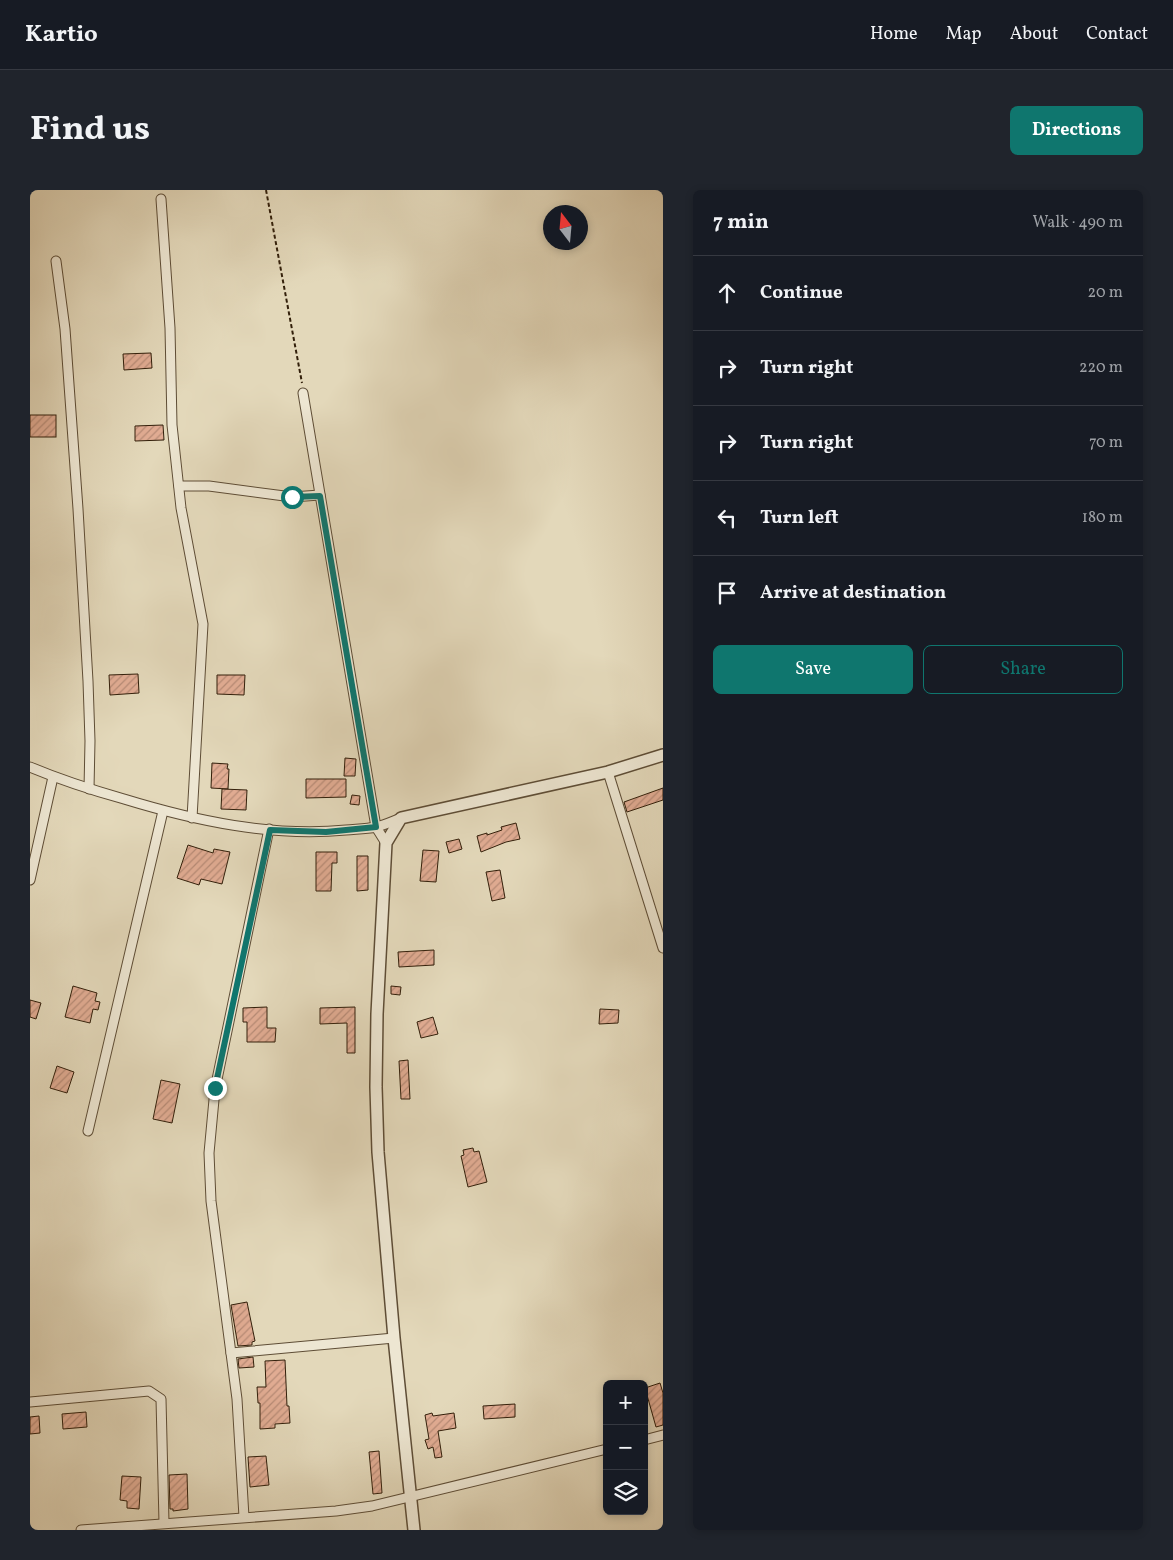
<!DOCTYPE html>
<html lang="en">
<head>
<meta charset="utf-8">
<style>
  body { margin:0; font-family:Vollkorn,serif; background:#20242c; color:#f1f3f6 }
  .controls { position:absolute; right:15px; bottom:15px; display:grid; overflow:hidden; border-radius:8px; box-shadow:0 2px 8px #0003 }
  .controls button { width:45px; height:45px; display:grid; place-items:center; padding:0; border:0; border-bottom:1px solid #363941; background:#171b24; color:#f1f3f6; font:25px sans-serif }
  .compass { position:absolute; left:513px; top:15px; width:45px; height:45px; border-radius:50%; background:#171b24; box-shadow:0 2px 8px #0003; rotate:344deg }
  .stop { position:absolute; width:15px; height:15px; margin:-11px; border:4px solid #0f766e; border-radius:50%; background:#fff }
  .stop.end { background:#0f766e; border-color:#fff; box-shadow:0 1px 5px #0008 }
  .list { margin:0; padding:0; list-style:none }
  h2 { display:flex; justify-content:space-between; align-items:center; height:65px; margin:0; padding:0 20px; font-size:21px }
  h2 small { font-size:16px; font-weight:400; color:#9ea1a6 }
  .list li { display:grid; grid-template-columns:32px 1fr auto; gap:15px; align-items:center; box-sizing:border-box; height:75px; padding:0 20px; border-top:1px solid #363941 }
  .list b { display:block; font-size:19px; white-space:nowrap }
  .list em { font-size:16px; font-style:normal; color:#9ea1a6 }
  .actions { display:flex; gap:10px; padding:15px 20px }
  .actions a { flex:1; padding:11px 0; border:1px solid #0f766e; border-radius:8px; text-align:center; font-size:18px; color:#0f766e }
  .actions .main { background:#0f766e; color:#fff }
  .icon { flex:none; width:28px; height:28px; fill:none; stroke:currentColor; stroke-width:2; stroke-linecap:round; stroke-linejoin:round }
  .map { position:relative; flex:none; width:633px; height:1340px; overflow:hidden; border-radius:8px }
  header { display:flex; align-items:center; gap:30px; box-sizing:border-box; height:70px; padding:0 25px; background:#171b24; border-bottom:1px solid #363941 }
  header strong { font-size:24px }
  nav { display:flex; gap:28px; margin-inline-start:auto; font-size:18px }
  .intro { display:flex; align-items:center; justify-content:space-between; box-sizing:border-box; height:120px; padding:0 30px }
  h1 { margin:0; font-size:35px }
  .button { padding:12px 22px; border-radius:8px; background:#0f766e; color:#fff; font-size:18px; font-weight:700 }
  main { display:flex; gap:30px; padding:0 30px }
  aside { flex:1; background:#171b24; border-radius:8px; box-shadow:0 2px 8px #0003 }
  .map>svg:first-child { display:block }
  .building { fill:url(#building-hatch); stroke:#321f0a }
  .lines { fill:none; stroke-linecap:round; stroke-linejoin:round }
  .minor-casing { stroke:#5e4d36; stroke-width:11 }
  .tertiary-casing { stroke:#5e4d36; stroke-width:14 }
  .path { stroke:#321f0a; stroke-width:2; stroke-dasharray:4 2.5; stroke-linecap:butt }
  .minor { stroke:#ede6d2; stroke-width:9 }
  .tertiary { stroke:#ede6d2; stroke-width:11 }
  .route { stroke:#0f766e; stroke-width:6 }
</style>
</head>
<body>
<header>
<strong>Kartio</strong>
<nav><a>Home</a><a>Map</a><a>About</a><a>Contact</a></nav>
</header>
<div class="intro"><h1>Find us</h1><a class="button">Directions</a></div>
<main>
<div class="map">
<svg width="633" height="1340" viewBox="0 0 633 1340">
  <defs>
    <pattern id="building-hatch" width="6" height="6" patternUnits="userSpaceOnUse" patternTransform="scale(1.25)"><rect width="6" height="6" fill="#e1ac93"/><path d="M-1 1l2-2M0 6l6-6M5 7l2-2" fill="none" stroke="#b78b76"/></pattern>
  </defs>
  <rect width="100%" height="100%" fill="#e3d8ba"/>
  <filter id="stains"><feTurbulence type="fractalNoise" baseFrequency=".004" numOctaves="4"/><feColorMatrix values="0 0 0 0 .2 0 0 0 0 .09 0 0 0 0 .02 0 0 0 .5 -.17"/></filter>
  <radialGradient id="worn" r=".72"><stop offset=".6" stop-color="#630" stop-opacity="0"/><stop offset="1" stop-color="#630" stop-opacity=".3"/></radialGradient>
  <!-- building -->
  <g class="building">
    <polygon points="121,163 122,178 94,180 93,164"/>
    <rect x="0" y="225" width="26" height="22"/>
    <polygon points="133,235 134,250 105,251 105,236"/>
    <polygon points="108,484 109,503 80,505 79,485"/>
    <polygon points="187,485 215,485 214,505 187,504"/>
    <polygon points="315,568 326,569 325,586 314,586"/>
    <polygon points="182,573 198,574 197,579 199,579 198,599 181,598"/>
    <polygon points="276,589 316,589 316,607 276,608"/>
    <polygon points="633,598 633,610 597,622 594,612"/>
    <polygon points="192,599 217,600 216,620 191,619"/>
    <polygon points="322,605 330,606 329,615 320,614"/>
    <polygon points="486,633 490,649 476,652 451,662 447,646 457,643 457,645 472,640 471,637"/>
    <polygon points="429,649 432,659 419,663 416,652"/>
    <polygon points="158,655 183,663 184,659 200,662 192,694 171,689 169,695 147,688"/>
    <polygon points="393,660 409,661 406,692 390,691"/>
    <polygon points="286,662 307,662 307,673 302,673 301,701 286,701"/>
    <polygon points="327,666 338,666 338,700 327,701"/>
    <polygon points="470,680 475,708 462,711 456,682"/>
    <polygon points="404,760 404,775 369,777 368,762"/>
    <polygon points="43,796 67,803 65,811 70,812 68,820 63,819 60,833 35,827"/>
    <polygon points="361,796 371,797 370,805 361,804"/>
    <polygon points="0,810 11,813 6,829 0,827"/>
    <polygon points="237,817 237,838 246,838 245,852 217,852 217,832 213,832 213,818"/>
    <polygon points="325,817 325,863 317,863 317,833 290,834 290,818"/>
    <polygon points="570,819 589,820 588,833 569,834"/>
    <polygon points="403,827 408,844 391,848 387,832"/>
    <polygon points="378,870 380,909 371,909 369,871"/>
    <polygon points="27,876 44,882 37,903 20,898"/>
    <polygon points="131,890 150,894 142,933 123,929"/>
    <polygon points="443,958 444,962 449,961 457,992 438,997 431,966 434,965 433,960"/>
    <polygon points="217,1112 225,1151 222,1152 222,1155 208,1156 201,1115"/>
    <polygon points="223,1167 224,1177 209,1178 208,1169"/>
    <polygon points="255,1170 257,1216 259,1216 260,1233 245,1234 245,1238 230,1239 230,1213 228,1213 227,1197 236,1197 235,1171"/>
    <polygon points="630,1193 633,1203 633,1235 626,1237 615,1198"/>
    <polygon points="485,1214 485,1227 454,1229 453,1216"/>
    <polygon points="56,1222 57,1237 33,1239 32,1224"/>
    <polygon points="402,1223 403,1226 424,1223 426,1238 408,1241 412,1267 405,1268 403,1257 398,1259 395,1250 399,1249 395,1225"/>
    <polygon points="9,1226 10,1243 0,1244 0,1227"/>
    <polygon points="349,1261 352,1303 343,1304 339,1262"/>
    <polygon points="236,1266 239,1295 220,1297 218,1267"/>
    <polygon points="157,1284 158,1319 143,1321 143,1319 140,1319 139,1285"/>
    <polygon points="92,1286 111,1287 109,1319 97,1318 97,1311 90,1310"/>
  </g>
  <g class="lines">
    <defs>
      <g id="minor">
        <polyline points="131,9 140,138 142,235 151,318 173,434 162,628"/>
        <polyline points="26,71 35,139 48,319 58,491 60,551 59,599"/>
        <polyline points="273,203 346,637 356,653"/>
        <polyline points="149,296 179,296 262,307 290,305"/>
        <path d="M0,577C31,590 62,600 94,609C166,631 241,647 316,640C326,639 336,639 346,637C355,635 363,631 371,628"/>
        <polyline points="578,582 633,758"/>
        <polyline points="0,690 23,587"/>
        <polyline points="58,941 133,621"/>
        <polyline points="201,1163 364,1148"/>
        <polyline points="0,1212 119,1201 131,1209 134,1333"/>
        <polyline points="614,1250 633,1245"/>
        <polyline points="214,1327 207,1209 181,1011 179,963 185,899 239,639"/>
        <polyline points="51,1340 306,1321 342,1316 577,1259"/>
      </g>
      <polyline id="tertiary" points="384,1340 364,1148 348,962 346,897 347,824 356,653 371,628 578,582 633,565"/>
    </defs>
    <!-- minor casing -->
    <use href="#minor" class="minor-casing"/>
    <!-- tertiary casing -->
    <use href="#tertiary" class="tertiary-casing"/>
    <!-- path -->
    <polyline class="path" points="236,0 272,193"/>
    <!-- minor -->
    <use href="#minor" class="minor"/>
    <!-- tertiary -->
    <use href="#tertiary" class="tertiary"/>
  </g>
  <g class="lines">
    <!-- route -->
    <polyline class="route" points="185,898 240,640 296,642 346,637 290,306 262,307"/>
  </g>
  <rect width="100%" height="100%" filter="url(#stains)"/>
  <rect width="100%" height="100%" fill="url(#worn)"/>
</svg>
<div class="controls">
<button>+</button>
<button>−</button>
<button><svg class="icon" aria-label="layers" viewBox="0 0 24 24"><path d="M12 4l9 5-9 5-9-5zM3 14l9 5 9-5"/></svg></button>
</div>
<svg class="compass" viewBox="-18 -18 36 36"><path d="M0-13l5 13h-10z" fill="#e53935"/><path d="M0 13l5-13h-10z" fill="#9ea1a6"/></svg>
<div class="stop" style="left:262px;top:307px"></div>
<div class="stop end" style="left:185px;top:898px"></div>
</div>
<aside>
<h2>7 min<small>Walk · 490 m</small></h2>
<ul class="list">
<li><svg class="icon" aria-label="ahead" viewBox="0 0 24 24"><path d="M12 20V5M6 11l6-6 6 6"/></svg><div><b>Continue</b></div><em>20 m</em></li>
<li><svg class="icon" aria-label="right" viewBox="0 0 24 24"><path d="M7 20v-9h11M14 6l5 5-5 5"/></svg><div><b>Turn right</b></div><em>220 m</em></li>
<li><svg class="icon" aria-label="right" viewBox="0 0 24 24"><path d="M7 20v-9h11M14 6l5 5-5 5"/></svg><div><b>Turn right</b></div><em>70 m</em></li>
<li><svg class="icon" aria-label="left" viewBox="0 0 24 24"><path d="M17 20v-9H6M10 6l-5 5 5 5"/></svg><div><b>Turn left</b></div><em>180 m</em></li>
<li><svg class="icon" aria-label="arrive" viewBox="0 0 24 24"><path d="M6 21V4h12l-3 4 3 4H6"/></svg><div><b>Arrive at destination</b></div></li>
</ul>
<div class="actions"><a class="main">Save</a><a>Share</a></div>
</aside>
</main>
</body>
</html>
